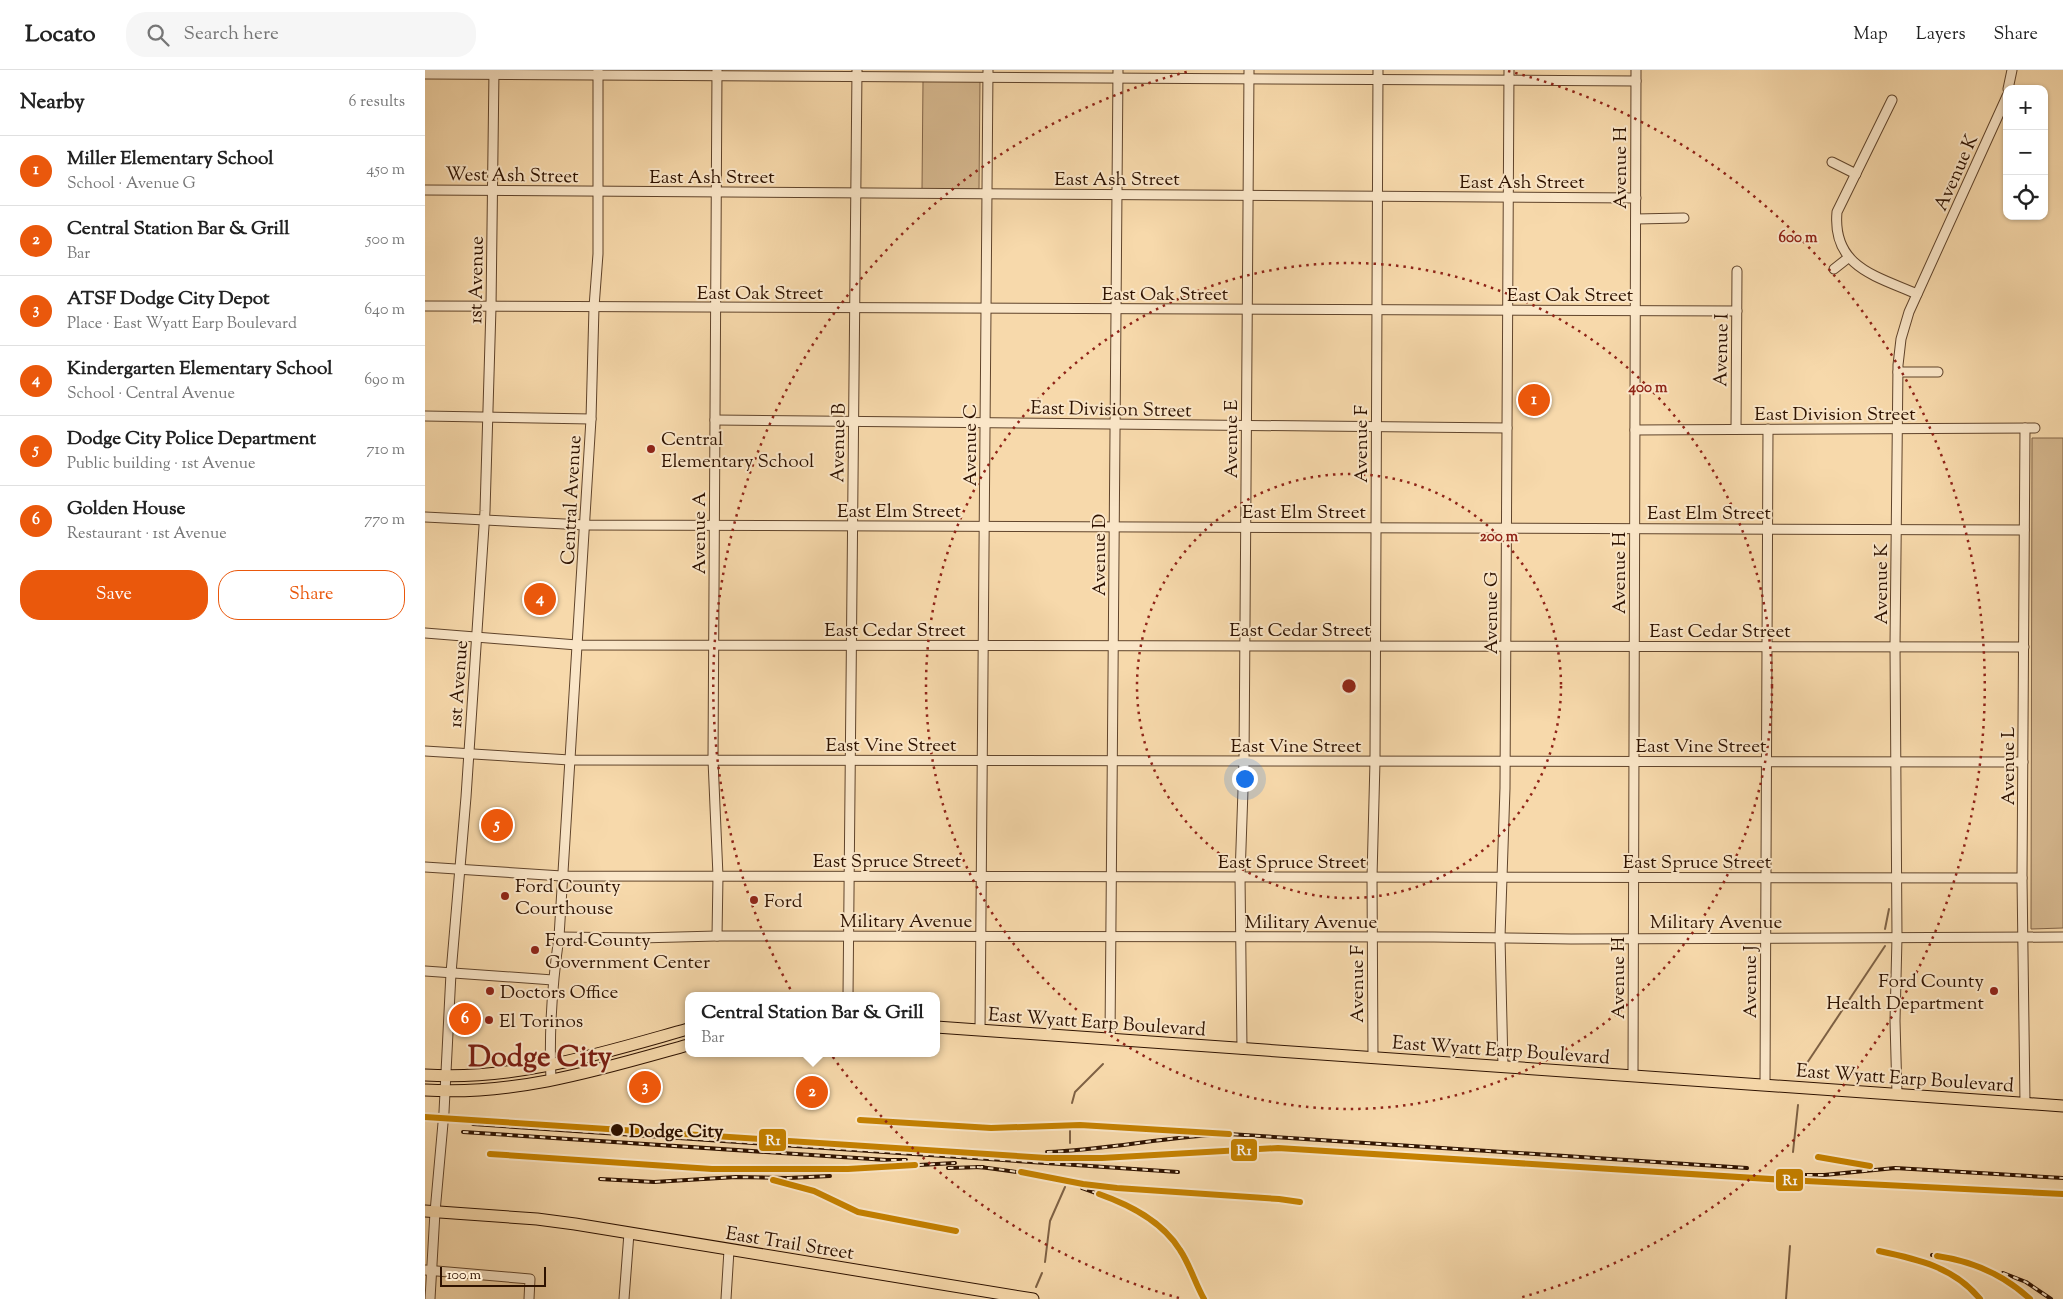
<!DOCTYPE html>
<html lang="en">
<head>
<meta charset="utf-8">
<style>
  body { margin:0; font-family:"Sorts Mill Goudy",serif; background:#f6f6f6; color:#222 }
  .controls { position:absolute; right:15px; top:15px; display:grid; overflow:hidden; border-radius:10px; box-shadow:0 1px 4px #0004 }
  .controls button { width:45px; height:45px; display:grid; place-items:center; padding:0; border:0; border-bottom:1px solid #e0e0e0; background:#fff; color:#222; font:25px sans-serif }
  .scale { position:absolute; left:15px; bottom:12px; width:106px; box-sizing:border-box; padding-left:5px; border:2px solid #2e1200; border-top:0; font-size:14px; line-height:18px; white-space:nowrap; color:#2e1200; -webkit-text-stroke:4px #fae6c8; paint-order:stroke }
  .you { position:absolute; left:819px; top:708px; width:18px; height:18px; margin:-12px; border:4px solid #fff; border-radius:50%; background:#1a73e8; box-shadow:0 0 0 8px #1a73e833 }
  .badge { display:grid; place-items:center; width:32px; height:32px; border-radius:50%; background:#ea580c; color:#fff; font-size:16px; font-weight:700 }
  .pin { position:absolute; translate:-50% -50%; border:2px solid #fff; box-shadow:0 1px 5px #0006 }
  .popup { position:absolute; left:260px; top:922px; width:255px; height:65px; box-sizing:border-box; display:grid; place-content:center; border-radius:10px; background:#fff; filter:drop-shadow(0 1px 4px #0005); font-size:16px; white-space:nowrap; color:#767676 }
  .popup b { font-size:19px; color:#222 }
  .popup::after { content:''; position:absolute; left:50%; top:100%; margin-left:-10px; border:10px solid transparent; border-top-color:#fff }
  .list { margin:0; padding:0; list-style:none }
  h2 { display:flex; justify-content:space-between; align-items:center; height:65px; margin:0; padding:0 20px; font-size:21px }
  h2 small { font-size:16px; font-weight:400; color:#767676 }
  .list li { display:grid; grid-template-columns:32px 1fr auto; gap:15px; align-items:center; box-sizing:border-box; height:70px; padding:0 20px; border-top:1px solid #e0e0e0 }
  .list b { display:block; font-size:19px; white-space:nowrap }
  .list p { margin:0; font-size:16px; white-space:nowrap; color:#767676 }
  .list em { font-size:16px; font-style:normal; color:#767676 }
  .actions { display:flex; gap:10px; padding:15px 20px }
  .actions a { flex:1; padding:11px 0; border:1px solid #ea580c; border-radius:20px; text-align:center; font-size:18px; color:#ea580c }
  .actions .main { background:#ea580c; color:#fff }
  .icon { flex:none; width:28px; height:28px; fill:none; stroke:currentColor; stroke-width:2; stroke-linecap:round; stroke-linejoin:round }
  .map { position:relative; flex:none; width:1638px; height:1229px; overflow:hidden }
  header { display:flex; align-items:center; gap:30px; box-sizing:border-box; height:70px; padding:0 25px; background:#fff; border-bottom:1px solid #e0e0e0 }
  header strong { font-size:24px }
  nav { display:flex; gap:28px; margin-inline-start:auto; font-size:18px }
  .search { width:350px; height:45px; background:#f6f6f6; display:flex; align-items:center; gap:12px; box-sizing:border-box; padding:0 18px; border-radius:20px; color:#767676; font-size:19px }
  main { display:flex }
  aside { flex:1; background:#fff }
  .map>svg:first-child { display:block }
  .green { fill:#d5b78e; stroke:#826447 }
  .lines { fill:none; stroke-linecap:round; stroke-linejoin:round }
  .stream { stroke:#7e6144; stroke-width:2 }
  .minor-casing { stroke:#60442b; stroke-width:11 }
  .major-casing { stroke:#2e1200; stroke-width:13 }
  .minor { stroke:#fae6c8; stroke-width:9 }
  .major { stroke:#f7d9ab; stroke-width:11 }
  .rail-casing { stroke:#2e1200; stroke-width:4 }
  .rail { stroke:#fae6c8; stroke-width:2; stroke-dasharray:5.5; stroke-linecap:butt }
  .rail-1-casing { stroke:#fae6c8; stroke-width:10 }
  .rail-1 { stroke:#c58100; stroke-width:6 }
  .ring { fill:none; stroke:#8f2418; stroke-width:2.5; stroke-dasharray:2.5 5 }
  .poi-dot { fill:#8f2418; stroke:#fae6c8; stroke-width:2 }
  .stop-dot { fill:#2e1200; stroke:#fae6c8; stroke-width:2 }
  .labels { text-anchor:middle; stroke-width:4; stroke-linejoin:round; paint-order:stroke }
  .street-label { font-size:19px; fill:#2e1200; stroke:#fae6c8 }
  .poi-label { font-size:19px; fill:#2e1200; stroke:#fae6c8; text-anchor:start }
  .stop-label { font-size:19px; font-weight:bold; fill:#2e1200; stroke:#fae6c8; text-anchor:start }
  .town-label { font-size:29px; font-weight:bold; fill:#7a1f14; stroke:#fae6c8 }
  .centre { fill:#8f2418; stroke:#fae6c8; stroke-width:2.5 }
  .ring-label { font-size:15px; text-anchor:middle; font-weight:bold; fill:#8f2418; stroke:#fae6c8; stroke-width:4; stroke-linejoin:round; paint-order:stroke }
  .line-badge { stroke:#fae6c8; stroke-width:2 }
  .badge-label { font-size:14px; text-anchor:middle; font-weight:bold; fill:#fff }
</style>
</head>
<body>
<header>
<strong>Locato</strong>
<div class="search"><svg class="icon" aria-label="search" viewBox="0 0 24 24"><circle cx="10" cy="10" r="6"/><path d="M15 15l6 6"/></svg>Search here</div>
<nav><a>Map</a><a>Layers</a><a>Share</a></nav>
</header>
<main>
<aside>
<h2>Nearby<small>6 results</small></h2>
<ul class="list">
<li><span class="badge">1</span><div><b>Miller Elementary School</b><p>School · Avenue G</p></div><em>450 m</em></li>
<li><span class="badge">2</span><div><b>Central Station Bar &amp; Grill</b><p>Bar</p></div><em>500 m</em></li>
<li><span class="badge">3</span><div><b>ATSF Dodge City Depot</b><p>Place · East Wyatt Earp Boulevard</p></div><em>640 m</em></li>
<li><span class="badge">4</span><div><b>Kindergarten Elementary School</b><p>School · Central Avenue</p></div><em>690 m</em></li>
<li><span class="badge">5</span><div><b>Dodge City Police Department</b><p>Public building · 1st Avenue</p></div><em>710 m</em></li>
<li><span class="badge">6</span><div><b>Golden House</b><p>Restaurant · 1st Avenue</p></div><em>770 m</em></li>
</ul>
<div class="actions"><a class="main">Save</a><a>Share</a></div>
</aside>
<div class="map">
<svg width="1638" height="1229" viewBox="0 0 1638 1229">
  <rect width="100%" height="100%" fill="#f7d9ab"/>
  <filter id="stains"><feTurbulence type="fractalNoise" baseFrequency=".004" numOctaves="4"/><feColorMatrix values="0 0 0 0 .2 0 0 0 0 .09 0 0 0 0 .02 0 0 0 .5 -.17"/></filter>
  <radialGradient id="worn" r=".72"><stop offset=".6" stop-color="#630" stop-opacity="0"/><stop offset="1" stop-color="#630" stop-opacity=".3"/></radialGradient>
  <!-- green -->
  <g class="green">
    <polygon points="498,11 555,11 554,119 497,119"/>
    <polygon points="1607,368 1638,368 1638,858 1606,859"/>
  </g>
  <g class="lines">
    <!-- stream -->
    <g class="stream">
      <polyline points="1460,859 1464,839"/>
      <polyline points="1376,1002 1460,876"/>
      <polyline points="647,1033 650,1022 678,994"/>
      <polyline points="645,1058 645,1073"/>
      <polyline points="1368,1082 1373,1035"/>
      <polyline points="620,1192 625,1151 640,1117"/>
      <polyline points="611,1217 617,1203"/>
      <polyline points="1361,1229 1365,1176"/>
    </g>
    <defs>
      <g id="minor">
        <polyline points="0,4 1211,11"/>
        <polyline points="1583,19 1587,0"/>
        <path d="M1467,30L1412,142C1407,197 1451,206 1492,224"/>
        <polyline points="1407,92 1431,104"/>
        <polyline points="0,120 1211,128"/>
        <polyline points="1211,149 1259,148"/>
        <polyline points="1409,199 1423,188"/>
        <polyline points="0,236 1312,241"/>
        <polyline points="1473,302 1513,302"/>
        <polyline points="0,346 166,349"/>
        <polyline points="290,350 1082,358"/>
        <polyline points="1311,359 1312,201"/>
        <polyline points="1210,360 1610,358"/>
        <polyline points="0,447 160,455 1599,460"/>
        <polyline points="0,563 152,575 1599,577"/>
        <polyline points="0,681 145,690 1598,692"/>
        <polyline points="0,797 137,806 1597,808"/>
        <polyline points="292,866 293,806 288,690 292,0"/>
        <polyline points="134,867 214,868 292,866 1009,867 1146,869 1638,867"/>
        <polyline points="0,901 128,910"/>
        <polyline points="423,926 432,0"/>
        <polyline points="555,960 563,0"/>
        <polyline points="685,969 693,0"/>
        <polyline points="817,979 815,806 819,691 824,0"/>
        <polyline points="948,988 947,807 950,691 953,0"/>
        <polyline points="1078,997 1075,867 1080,718 1084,0"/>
        <polyline points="1208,1006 1211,0"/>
        <path d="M126,1010C124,963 127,915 134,867L166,349L169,237L173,184V0"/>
        <polyline points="1340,1015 1343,359"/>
        <polyline points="1472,1024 1470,951 1472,867 1470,576 1473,295 1476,269 1484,242 1582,26"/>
        <polyline points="1600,1033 1597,808 1600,358"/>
        <polyline points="0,1200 105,1209 104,1229"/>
        <polyline points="5,1229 10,1142 19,1042 26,903 41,727 60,441 66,237 69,0"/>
        <polyline points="199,1229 204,1163"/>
        <polyline points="301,1229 304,1180"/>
      </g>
      <g id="major">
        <polyline points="511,957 1638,1036"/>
        <path d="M0,1005C91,1011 177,983 263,959"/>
        <path d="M0,1020C91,1026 177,999 263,975"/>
        <polyline points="0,1141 112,1149 150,1154 608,1229"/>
      </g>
    </defs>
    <!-- minor casing -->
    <use href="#minor" class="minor-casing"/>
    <!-- major casing -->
    <use href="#major" class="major-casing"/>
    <!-- minor -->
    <use href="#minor" class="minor"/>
    <!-- major -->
    <use href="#major" class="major"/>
    <defs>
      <g id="rail">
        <polyline points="435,1050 566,1058 646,1054 762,1061"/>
        <polyline points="48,1054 753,1102"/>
        <polyline points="38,1062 462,1090 481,1090"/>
        <path d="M622,1082C683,1080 743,1066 804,1064L1322,1098"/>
        <polyline points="65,1084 311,1100 440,1098 530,1093"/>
        <polyline points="1393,1087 1440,1096"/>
        <path d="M552,1097C592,1100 631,1110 672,1116C732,1123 793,1125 854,1129L875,1132"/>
        <polyline points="523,1098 558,1097"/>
        <polyline points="1371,1105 1399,1105 1470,1098 1638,1108"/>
        <polyline points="175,1109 229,1112 311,1107 363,1108 405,1106"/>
        <polyline points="360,1112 389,1121 433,1142 531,1161"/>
        <path d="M657,1118C694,1131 734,1145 756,1180C765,1196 770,1213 779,1229"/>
        <path d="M1454,1181C1492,1189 1529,1197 1555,1229"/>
        <path d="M1507,1185C1544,1191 1578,1203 1605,1229"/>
        <polyline points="1578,1203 1601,1212 1626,1229"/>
      </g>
    </defs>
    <!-- rail casing -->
    <use href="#rail" class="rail-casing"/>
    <!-- rail -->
    <use href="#rail" class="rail"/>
    <defs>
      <g id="rail-1">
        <polyline points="0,1047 622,1088 677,1088 853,1078 1361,1110 1638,1124"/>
        <polyline points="435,1050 566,1058 655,1055 804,1064"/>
        <polyline points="65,1084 287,1099 423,1099 490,1095"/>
        <polyline points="1393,1087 1445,1096"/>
        <polyline points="596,1102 658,1114 692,1118 854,1129 875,1132"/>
        <polyline points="348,1110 389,1121 433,1142 531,1161"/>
        <path d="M674,1124C705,1135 737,1151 755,1180C765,1195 770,1213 779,1229"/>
        <path d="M1454,1181C1492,1189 1529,1197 1555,1229"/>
        <path d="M1512,1186C1547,1191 1579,1205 1605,1229"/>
      </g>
    </defs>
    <!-- rail-1 casing -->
    <use href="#rail-1" class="rail-1-casing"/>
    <!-- rail-1 -->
    <use href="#rail-1" class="rail-1"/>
  </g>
  <!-- distance rings -->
  <g class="ring">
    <circle cx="924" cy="616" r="212"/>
    <circle cx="924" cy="616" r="423"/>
    <path d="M754 1228A635 635 0 0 1 765 1M1083 1A635 635 0 0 1 1094 1228"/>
  </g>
  <!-- markers -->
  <g class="poi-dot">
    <circle cx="226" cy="379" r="5"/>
    <circle cx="80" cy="826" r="5"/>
    <circle cx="329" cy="830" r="5"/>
    <circle cx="110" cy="880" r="5"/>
    <circle cx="65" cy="921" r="5"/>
    <circle cx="1569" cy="921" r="5"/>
    <circle cx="64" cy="950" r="5"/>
  </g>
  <circle class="stop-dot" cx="192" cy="1060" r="7"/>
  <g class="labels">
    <!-- street labels -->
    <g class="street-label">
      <text transform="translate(1194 98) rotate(-90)" y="7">Avenue H</text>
      <text transform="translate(1530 102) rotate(-66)" y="7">Avenue K</text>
      <text transform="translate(87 104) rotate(1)" y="7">West Ash Street</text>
      <text x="287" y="113">East Ash Street</text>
      <text x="692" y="115">East Ash Street</text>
      <text x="1097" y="118">East Ash Street</text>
      <text transform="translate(50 210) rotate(-89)" y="7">1st Avenue</text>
      <text x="335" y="229">East Oak Street</text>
      <text x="740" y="230">East Oak Street</text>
      <text x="1145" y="231">East Oak Street</text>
      <text transform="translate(1295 280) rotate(-89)" y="7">Avenue I</text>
      <text transform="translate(686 338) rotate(1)" y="7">East Division Street</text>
      <text x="1410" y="350">East Division Street</text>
      <text transform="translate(805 369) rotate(-90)" y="7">Avenue E</text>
      <text transform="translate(412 373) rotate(-89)" y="7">Avenue B</text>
      <text transform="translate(935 374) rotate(-90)" y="7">Avenue F</text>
      <text transform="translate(544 375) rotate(-90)" y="7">Avenue C</text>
      <text transform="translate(145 430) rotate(-87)" y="7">Central Avenue</text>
      <text x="474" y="447">East Elm Street</text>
      <text x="879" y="448">East Elm Street</text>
      <text x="1284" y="449">East Elm Street</text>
      <text transform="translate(273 463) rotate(-90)" y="7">Avenue A</text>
      <text transform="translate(673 485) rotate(-90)" y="7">Avenue D</text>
      <text transform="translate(1193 503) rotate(-90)" y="7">Avenue H</text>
      <text transform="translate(1455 514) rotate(-90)" y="7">Avenue K</text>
      <text transform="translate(1065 543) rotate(-90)" y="7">Avenue G</text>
      <text x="470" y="566">East Cedar Street</text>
      <text x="875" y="566">East Cedar Street</text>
      <text x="1295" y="567">East Cedar Street</text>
      <text transform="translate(32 614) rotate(-86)" y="7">1st Avenue</text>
      <text x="466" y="681">East Vine Street</text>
      <text x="871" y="682">East Vine Street</text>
      <text x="1276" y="682">East Vine Street</text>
      <text transform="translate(1582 696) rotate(-90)" y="7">Avenue L</text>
      <text x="462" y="797">East Spruce Street</text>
      <text x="867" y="798">East Spruce Street</text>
      <text x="1272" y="798">East Spruce Street</text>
      <text x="481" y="857">Military Avenue</text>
      <text x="886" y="858">Military Avenue</text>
      <text x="1291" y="858">Military Avenue</text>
      <text transform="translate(1192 908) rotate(-90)" y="7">Avenue H</text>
      <text transform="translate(1324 912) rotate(-90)" y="7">Avenue J</text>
      <text transform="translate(931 914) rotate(-90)" y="7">Avenue F</text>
      <text transform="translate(672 951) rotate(4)" y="7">East Wyatt Earp Boulevard</text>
      <text transform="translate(1076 979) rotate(4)" y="7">East Wyatt Earp Boulevard</text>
      <text transform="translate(1480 1007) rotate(4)" y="7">East Wyatt Earp Boulevard</text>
      <text transform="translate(365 1172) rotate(9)" y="7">East Trail Street</text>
    </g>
    <!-- poi labels -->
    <g class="poi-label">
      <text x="236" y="375">Central<tspan x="236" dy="22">Elementary School</tspan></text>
      <text x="90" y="822">Ford County<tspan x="90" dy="22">Courthouse</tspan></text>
      <text x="339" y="837">Ford</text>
      <text x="120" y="876">Ford County<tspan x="120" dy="22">Government Center</tspan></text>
      <text x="1559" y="917" text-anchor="end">Ford County<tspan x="1559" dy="22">Health Department</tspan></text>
      <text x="75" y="928">Doctors Office</text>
      <text x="74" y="957">El Torinos</text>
    </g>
    <!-- stop labels -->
    <g class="stop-label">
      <text x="204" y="1067">Dodge City</text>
    </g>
    <!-- town labels -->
    <g class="town-label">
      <text x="115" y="996">Dodge City</text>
    </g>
  </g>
  <circle cx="924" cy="616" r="8" class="centre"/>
  <g class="ring-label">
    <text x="1373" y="172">600 m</text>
    <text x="1223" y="322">400 m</text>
    <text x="1074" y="471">200 m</text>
  </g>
  <g class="line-badge">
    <rect x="333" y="1058" width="29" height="24" rx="5" fill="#c58100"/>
    <rect x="805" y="1068" width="28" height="24" rx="5" fill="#c58100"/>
    <rect x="1350" y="1098" width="29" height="24" rx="5" fill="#c58100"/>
  </g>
  <g class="badge-label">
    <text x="348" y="1075">R1</text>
    <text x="819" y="1085">R1</text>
    <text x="1365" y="1115">R1</text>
  </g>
  <rect width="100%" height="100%" filter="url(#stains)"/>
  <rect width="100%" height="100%" fill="url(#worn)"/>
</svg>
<div class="controls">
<button>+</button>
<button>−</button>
<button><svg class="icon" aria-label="locate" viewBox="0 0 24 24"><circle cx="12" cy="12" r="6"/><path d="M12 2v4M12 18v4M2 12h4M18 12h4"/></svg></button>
</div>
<div class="scale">100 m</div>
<div class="you"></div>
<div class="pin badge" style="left:1109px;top:330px">1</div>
<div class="pin badge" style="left:387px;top:1022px">2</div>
<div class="popup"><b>Central Station Bar &amp; Grill</b>Bar</div>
<div class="pin badge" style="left:220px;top:1017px">3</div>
<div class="pin badge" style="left:115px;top:529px">4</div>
<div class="pin badge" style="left:72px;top:755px">5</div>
<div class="pin badge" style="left:40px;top:949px">6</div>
</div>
</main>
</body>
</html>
